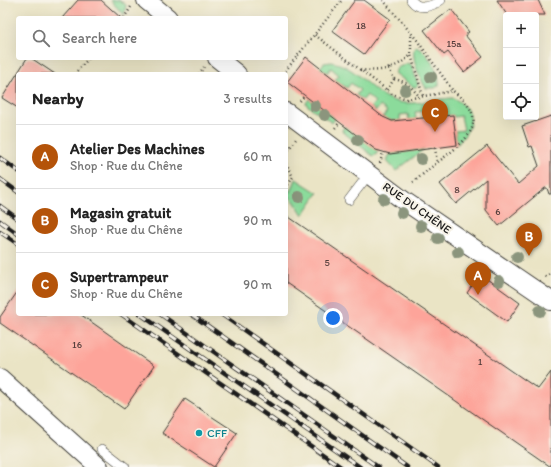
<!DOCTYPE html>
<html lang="en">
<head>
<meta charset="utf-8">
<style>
  body { margin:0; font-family:Itim,sans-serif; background:#f6f6f6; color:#222 }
  .controls { position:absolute; right:12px; top:12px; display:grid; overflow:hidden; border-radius:4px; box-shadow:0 4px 16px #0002 }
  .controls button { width:36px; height:36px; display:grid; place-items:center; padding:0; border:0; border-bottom:1px solid #e0e0e0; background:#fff; color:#222; font:20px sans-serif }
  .you { position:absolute; left:333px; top:318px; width:14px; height:14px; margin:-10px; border:3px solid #fff; border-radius:50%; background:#1a73e8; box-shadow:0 0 0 6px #1a73e833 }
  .badge { display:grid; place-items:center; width:26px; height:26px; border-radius:50%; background:#b45309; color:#fff; font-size:13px; font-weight:700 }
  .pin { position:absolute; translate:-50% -33px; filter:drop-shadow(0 1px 2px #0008) }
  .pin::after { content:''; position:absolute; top:21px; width:14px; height:12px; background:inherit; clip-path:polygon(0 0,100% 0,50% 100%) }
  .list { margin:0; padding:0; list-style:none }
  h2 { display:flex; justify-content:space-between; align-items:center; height:52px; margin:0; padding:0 16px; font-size:17px }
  h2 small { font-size:13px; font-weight:400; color:#767676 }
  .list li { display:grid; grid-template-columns:26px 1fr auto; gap:12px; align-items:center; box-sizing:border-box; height:64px; padding:0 16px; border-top:1px solid #e0e0e0 }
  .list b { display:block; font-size:15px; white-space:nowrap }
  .list p { margin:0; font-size:13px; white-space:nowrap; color:#767676 }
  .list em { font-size:13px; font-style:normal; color:#767676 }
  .icon { flex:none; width:22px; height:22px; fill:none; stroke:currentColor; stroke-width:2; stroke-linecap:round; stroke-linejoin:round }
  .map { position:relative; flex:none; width:551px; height:467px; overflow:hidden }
  .search { position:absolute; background:#fff; box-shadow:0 4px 16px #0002; left:16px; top:16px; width:272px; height:44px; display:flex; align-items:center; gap:10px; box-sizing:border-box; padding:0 14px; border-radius:4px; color:#767676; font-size:15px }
  .panel { position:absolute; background:#fff; box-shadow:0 4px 16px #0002; left:16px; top:72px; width:272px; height:244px; border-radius:4px }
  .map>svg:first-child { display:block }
  .green { fill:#8bdb9b; stroke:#547c5c }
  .building { fill:#fda49a }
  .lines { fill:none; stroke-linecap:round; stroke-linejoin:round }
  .service-casing { stroke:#3b3a35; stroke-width:10 }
  .minor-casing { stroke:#3b3a35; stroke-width:20 }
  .path { stroke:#3b3a35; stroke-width:2.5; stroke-dasharray:1 3; stroke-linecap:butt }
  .service { stroke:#fff; stroke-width:9 }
  .minor { stroke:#fff; stroke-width:18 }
  .rail-casing { stroke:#1c1c1c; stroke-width:4.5 }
  .rail { stroke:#f7f3e8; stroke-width:3; stroke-dasharray:9; stroke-linecap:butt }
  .tree { fill:#8b957d }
  .culture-dot { fill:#0f9aa8; stroke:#f7f3e8; stroke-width:1.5 }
  .labels { text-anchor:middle; stroke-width:4; stroke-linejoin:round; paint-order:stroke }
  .number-label { font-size:10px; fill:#543e3c }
  .street-label { font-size:12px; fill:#1c1c1c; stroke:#f7f3e8 }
  .culture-label { font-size:12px; fill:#0d838f; stroke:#f7f3e8; text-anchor:start }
</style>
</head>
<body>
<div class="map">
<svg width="551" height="467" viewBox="0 0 551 467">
  <rect width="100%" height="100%" fill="#f7f3e8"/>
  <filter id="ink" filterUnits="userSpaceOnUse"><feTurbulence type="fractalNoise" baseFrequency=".025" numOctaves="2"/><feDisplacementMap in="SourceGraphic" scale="8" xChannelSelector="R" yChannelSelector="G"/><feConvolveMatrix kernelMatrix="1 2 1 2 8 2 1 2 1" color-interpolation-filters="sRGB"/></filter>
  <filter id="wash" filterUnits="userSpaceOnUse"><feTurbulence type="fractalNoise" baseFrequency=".012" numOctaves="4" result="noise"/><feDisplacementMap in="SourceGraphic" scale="16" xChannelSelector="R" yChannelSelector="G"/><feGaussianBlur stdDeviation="0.9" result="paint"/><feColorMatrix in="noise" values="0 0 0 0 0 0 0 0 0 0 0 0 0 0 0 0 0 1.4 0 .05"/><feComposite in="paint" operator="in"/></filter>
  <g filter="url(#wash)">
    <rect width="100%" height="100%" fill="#eae4c5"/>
    <!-- green -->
    <g class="green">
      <polygon points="110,0 119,0 126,5 124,15"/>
      <path d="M415,46C426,48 440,74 439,85L435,88H426C420,79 410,56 415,46Z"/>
      <path d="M331,62C356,66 366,87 387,98C405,107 422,102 441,99C444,99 449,98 453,98C458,100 462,104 465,107C477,121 467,133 457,145L455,131L464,130L461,116L453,117V115L427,118L426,111L415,112L416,119L409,120L408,114L400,115V121H392L383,117L387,111L380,106L376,111L371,107L375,102L367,95L363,100L356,95L360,90L351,83L347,88L335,80L339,75L331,68L327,73L320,68L324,63Z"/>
      <polygon points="408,63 412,66 418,85 416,87 413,87 395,73 397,68"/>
      <polygon points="309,99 335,119 332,123 307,105 306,103"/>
      <polygon points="345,126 378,150 376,155 373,156 343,132 342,130"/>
      <polygon points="424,149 396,171 387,161 390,154"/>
      <polygon points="296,179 318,193 303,215 294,201 286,194 288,190 291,192"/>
    </g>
    <g id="blocks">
      <!-- building -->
      <g class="building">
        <polygon points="78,0 101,0 121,18 62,18"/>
        <polygon points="355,0 364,0 390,19 364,54 332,31"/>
        <polygon points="497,0 538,0 545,15 507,15"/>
        <polygon points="451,9 469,32 465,35 483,57 464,72 448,52 444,55 424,30"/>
        <polygon points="306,57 383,117 392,121 453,115 457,145 390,154 376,150 287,82"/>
        <polygon points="27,58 31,58 55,74 18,74 18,108 2,98"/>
        <polygon points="551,116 551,194 549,194 547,188 545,188 499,226 486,210 486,179 456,204 440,184 487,146 518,184 539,166 532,146 529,147 522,126"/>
        <polygon points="286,215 538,389 551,372 551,467 286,283"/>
        <polygon points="480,274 520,303 507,322 467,293"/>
        <polygon points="18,291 18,314 80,314 154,366 124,409 0,323 0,317"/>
        <polygon points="185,399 237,433 214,467 162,433"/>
      </g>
    </g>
  </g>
  <g filter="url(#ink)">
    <use href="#blocks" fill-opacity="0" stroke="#3b3a35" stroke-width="1"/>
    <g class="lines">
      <defs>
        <g id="service">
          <path d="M411,0C419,11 431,7 441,0"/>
          <polyline points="349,200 369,174"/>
          <polyline points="102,449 125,467"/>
        </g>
        <g id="minor">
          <polyline points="146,0 168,18"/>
          <polyline points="217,58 237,74"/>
          <polyline points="286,112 403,200 551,301"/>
          <polyline points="0,378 99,467"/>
        </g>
      </defs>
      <!-- service casing -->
      <use href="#service" class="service-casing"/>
      <!-- minor casing -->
      <use href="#minor" class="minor-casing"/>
      <!-- path -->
      <g class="path">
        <polyline points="383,0 417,40 453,91"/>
        <polyline points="124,18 131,7"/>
        <path d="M315,35L392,94L407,99L453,91C490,119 471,137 442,159C431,167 421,176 411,184"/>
        <polyline points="411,36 411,55 423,96"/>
        <path d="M360,70C382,72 395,69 411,55"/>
        <polyline points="77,71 89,58"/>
        <polyline points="199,74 204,67"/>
        <polyline points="283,74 342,0"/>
        <path d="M394,79C406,81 412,88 419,96"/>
        <polyline points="387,90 394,79 389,68"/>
        <polyline points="300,101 305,95"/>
        <polyline points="335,128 340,122"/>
        <polyline points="435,148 437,163"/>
        <polyline points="286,153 296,139"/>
        <polyline points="286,163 293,177 286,188"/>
        <polyline points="380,163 383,152"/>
        <polyline points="545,277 551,273"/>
      </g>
      <!-- service -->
      <use href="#service" class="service"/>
      <!-- minor -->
      <use href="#minor" class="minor"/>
      <defs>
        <g id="rail">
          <polyline points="0,158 18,171"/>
          <polyline points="0,179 18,192"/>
          <polyline points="0,206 18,219"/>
          <polyline points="0,221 18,234"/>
          <polyline points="0,232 18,244"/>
          <polyline points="121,314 341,467"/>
          <polyline points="140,314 360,467"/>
          <polyline points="160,314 378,467"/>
          <polyline points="191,314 407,467"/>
          <polyline points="221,314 438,467"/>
        </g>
      </defs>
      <!-- rail casing -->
      <use href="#rail" class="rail-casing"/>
      <!-- rail -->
      <use href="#rail" class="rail"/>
    </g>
    <!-- trees -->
    <g class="tree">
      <circle cx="431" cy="77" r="6"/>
      <circle cx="405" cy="90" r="6"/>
      <circle cx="315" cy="106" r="6"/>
      <circle cx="325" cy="115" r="6"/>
      <circle cx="358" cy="140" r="6"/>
      <circle cx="421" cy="159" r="6"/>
      <circle cx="299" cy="197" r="6"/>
      <circle cx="384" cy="199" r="6"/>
      <circle cx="402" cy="213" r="6"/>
      <circle cx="421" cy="226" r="6"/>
      <circle cx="438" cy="238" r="6"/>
      <circle cx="458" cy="252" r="6"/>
      <circle cx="517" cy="257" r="6"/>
      <circle cx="499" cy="281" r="6"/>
      <circle cx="540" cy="311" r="6"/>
    </g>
  </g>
  <!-- markers -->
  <circle class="culture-dot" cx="199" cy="433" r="4"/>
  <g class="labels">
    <!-- number labels -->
    <g class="number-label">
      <text x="361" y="29">18</text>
      <text x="454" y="47">15a</text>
      <text x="457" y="193">8</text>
      <text x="498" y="215">6</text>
      <text x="327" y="266">5</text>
      <text x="77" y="348">16</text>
      <text x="480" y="365">1</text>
    </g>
    <!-- street labels -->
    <g class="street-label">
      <text transform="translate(417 208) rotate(35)" y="4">RUE DU CHÊNE</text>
    </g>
    <!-- culture labels -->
    <g class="culture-label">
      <text x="207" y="437">CFF</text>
    </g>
  </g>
</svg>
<div class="controls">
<button>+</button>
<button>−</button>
<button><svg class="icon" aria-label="locate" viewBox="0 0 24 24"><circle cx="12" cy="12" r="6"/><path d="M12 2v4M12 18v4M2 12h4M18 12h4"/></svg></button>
</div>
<div class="you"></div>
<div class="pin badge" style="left:478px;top:295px">A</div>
<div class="pin badge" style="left:529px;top:256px">B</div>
<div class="pin badge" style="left:435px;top:132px">C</div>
<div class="search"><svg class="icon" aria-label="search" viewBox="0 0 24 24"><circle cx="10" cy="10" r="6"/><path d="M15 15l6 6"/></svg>Search here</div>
<section class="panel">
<h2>Nearby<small>3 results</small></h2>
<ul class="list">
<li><span class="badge">A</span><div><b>Atelier Des Machines</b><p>Shop · Rue du Chêne</p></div><em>60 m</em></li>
<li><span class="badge">B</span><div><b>Magasin gratuit</b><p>Shop · Rue du Chêne</p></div><em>90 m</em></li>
<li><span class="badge">C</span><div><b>Supertrampeur</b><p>Shop · Rue du Chêne</p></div><em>90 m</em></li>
</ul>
</section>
</div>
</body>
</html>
